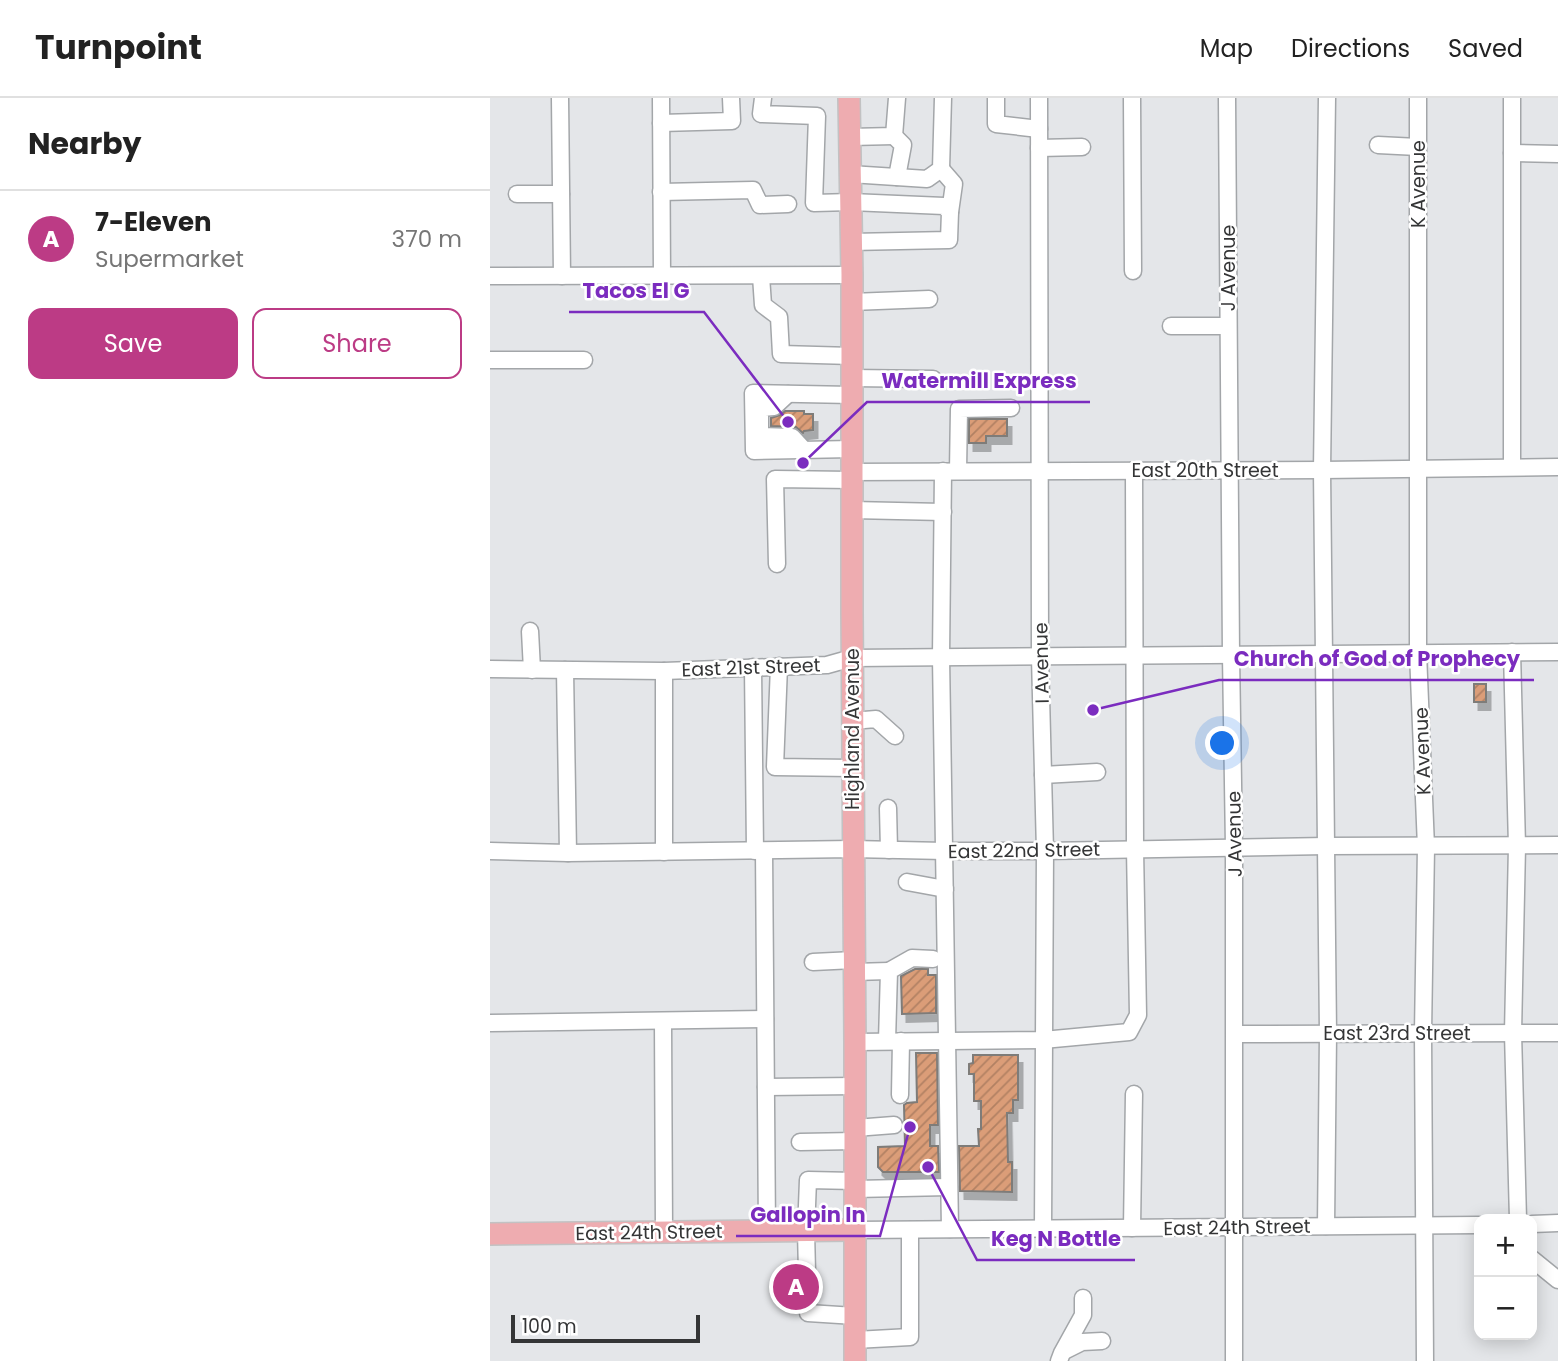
<!DOCTYPE html>
<html lang="en">
<head>
<meta charset="utf-8">
<style>
  body { margin:0; font-family:Poppins,sans-serif; background:#f2f2f2; color:#222 }
  .controls { position:absolute; right:21px; bottom:21px; display:grid; overflow:hidden; border-radius:14px; box-shadow:0 4px 18px #0003 }
  .controls button { width:63px; height:63px; display:grid; place-items:center; padding:0; border:0; border-bottom:2px solid #e0e0e0; background:#fff; color:#222; font:35px sans-serif }
  .scale { position:absolute; left:21px; bottom:18px; width:189px; box-sizing:border-box; padding-left:7px; border:4px solid #343536; border-top:0; font-size:19px; line-height:24px; white-space:nowrap; color:#343536; -webkit-text-stroke:5px #fff; paint-order:stroke }
  .you { position:absolute; left:733px; top:646px; width:24px; height:24px; margin:-18px; border:5px solid #fff; border-radius:50%; background:#1a73e8; box-shadow:0 0 0 10px #1a73e833 }
  .badge { display:grid; place-items:center; width:46px; height:46px; border-radius:50%; background:#bc3b85; color:#fff; font-size:23px; font-weight:700 }
  .pin { position:absolute; translate:-50% -50%; border:4px solid #fff; box-shadow:0 2px 7px #0006 }
  .list { margin:0; padding:0; list-style:none }
  h2 { display:flex; justify-content:space-between; align-items:center; height:91px; margin:0; padding:0 28px; font-size:30px }
  h2 small { font-size:23px; font-weight:400; color:#767676 }
  .list li { display:grid; grid-template-columns:46px 1fr auto; gap:21px; align-items:center; box-sizing:border-box; height:98px; padding:0 28px; border-top:2px solid #e0e0e0 }
  .list b { display:block; font-size:26px; white-space:nowrap }
  .list p { margin:0; font-size:23px; white-space:nowrap; color:#767676 }
  .list em { font-size:23px; font-style:normal; color:#767676 }
  .actions { display:flex; gap:14px; padding:21px 28px }
  .actions a { flex:1; padding:16px 0; border:2px solid #bc3b85; border-radius:14px; text-align:center; font-size:24px; color:#bc3b85 }
  .actions .main { background:#bc3b85; color:#fff }
  .map { position:relative; flex:none; width:1068px; height:1263px; overflow:hidden }
  header { display:flex; align-items:center; gap:42px; box-sizing:border-box; height:98px; padding:0 35px; background:#fff; border-bottom:2px solid #e0e0e0 }
  header strong { font-size:33px }
  nav { display:flex; gap:38px; margin-inline-start:auto; font-size:24px }
  main { display:flex }
  aside { flex:1; background:#fff }
  .map>svg:first-child { display:block }
  .building { fill:url(#building-hatch); stroke:#7e7b79; stroke-width:2; filter:url(#shadow) }
  .lines { fill:none; stroke-linecap:round; stroke-linejoin:round }
  .minor-casing { stroke:#a3a6a9; stroke-width:19 }
  .major-casing { stroke:#c2c2c3; stroke-width:24 }
  .minor { stroke:#fff; stroke-width:16 }
  .major { stroke:#eeacb0; stroke-width:21 }
  .labels { text-anchor:middle; stroke-width:5; stroke-linejoin:round; paint-order:stroke }
  .street-label { font-size:19px; fill:#343536; stroke:#fff }
  .leader { fill:none; stroke:#7b2cbf; stroke-width:2.5 }
  .callout-dot { fill:#7b2cbf; stroke:#fff; stroke-width:2.5 }
  .callout-label { font-size:21px; text-anchor:middle; font-weight:bold; fill:#7b2cbf; stroke:#fff; stroke-width:5; stroke-linejoin:round; paint-order:stroke }
</style>
</head>
<body>
<header>
<strong>Turnpoint</strong>
<nav><a>Map</a><a>Directions</a><a>Saved</a></nav>
</header>
<main>
<aside>
<h2>Nearby<small></small></h2>
<ul class="list">
<li><span class="badge">A</span><div><b>7-Eleven</b><p>Supermarket</p></div><em>370 m</em></li>
</ul>
<div class="actions"><a class="main">Save</a><a>Share</a></div>
</aside>
<div class="map">
<svg width="1068" height="1263" viewBox="0 0 1068 1263">
  <defs>
    <pattern id="building-hatch" width="6" height="6" patternUnits="userSpaceOnUse" patternTransform="scale(1.75)"><rect width="6" height="6" fill="#db9d78"/><path d="M-1 1l2-2M0 6l6-6M5 7l2-2" fill="none" stroke="#b28163"/></pattern>
    <filter id="shadow"><feDropShadow dx="4.5" dy="8" stdDeviation="0" flood-color="#0004"/></filter>
  </defs>
  <rect width="100%" height="100%" fill="#e4e6e9"/>
  <!-- building -->
  <g class="building">
    <polygon points="295,313 314,313 314,316 323,316 323,332 314,333 313,335 306,329 281,328 281,320 290,317"/>
    <polygon points="479,321 517,321 517,338 496,338 496,345 479,345"/>
    <rect x="984" y="586" width="12" height="18"/>
    <polygon points="425,871 438,871 438,877 446,877 446,915 412,916 411,878"/>
    <polygon points="426,955 447,955 448,1027 440,1027 440,1048 448,1048 449,1074 393,1074 388,1069 388,1049 415,1048 414,1007 417,1005 427,1004"/>
    <polygon points="483,957 528,957 528,1002 523,1002 523,1015 517,1015 518,1064 522,1064 522,1094 470,1093 469,1048 489,1048 488,1031 491,1031 491,1003 484,1003 484,976 479,976 479,966 483,965"/>
  </g>
  <g class="lines">
    <defs>
      <g id="minor">
        <polyline points="70,0 72,178"/>
        <polyline points="171,0 172,178"/>
        <polyline points="273,0 271,16 327,18 324,105 361,104 454,108 460,114 459,142 361,144"/>
        <polyline points="506,0 506,26 549,31"/>
        <polyline points="549,0 550,559 555,753 553,1130"/>
        <polyline points="642,0 643,173"/>
        <polyline points="737,0 741,557 744,749 744,1263"/>
        <polyline points="928,0 928,555 936,749 933,935 935,1263"/>
        <polyline points="1022,0 1022,369"/>
        <polyline points="171,25 242,23 241,0"/>
        <polyline points="404,38 413,47 407,79"/>
        <polyline points="360,39 404,38 407,0"/>
        <polyline points="888,47 928,49"/>
        <polyline points="549,50 592,49"/>
        <polyline points="1022,55 1068,56"/>
        <polyline points="451,71 464,86 460,114"/>
        <polyline points="360,76 437,81 451,71 453,0"/>
        <polyline points="171,94 263,92 270,107 298,106"/>
        <polyline points="27,96 71,96"/>
        <polyline points="0,178 362,177"/>
        <polyline points="271,178 273,207 289,219 291,256 362,258"/>
        <polyline points="362,204 439,201"/>
        <polyline points="681,228 738,228"/>
        <polyline points="0,262 94,262"/>
        <polyline points="362,280 443,281"/>
        <polyline points="298,296 284,309 270,310 270,338 302,339 314,352"/>
        <polyline points="362,297 263,295 264,353 362,351"/>
        <polyline points="453,373 451,559 460,1131"/>
        <polyline points="468,373 469,311 521,310"/>
        <polyline points="361,374 832,372 1068,369"/>
        <polyline points="362,412 453,414"/>
        <polyline points="287,466 285,381 361,382"/>
        <polyline points="40,533 42,572"/>
        <polyline points="1022,554 1027,748 1023,935 1028,1121"/>
        <polyline points="289,568 285,669 362,670"/>
        <polyline points="263,569 265,753"/>
        <polyline points="0,571 174,573 337,567 362,560 1068,554"/>
        <polyline points="75,572 78,755"/>
        <polyline points="174,573 174,754"/>
        <polyline points="362,623 386,621 405,638"/>
        <polyline points="553,677 607,674"/>
        <polyline points="398,710 399,752"/>
        <polyline points="0,753 78,755 362,751 455,753 555,753 836,748 1068,747"/>
        <polyline points="274,753 277,1133"/>
        <polyline points="417,784 455,791"/>
        <polyline points="323,864 364,862"/>
        <polyline points="364,874 399,873"/>
        <polyline points="173,923 174,1135"/>
        <polyline points="0,925 275,921"/>
        <polyline points="745,936 1068,935"/>
        <polyline points="397,943 399,873 422,860 443,861"/>
        <polyline points="365,944 553,942 639,934 648,917 645,751 644,372"/>
        <polyline points="276,989 365,988"/>
        <polyline points="410,997 411,943"/>
        <polyline points="365,1030 404,1027"/>
        <polyline points="310,1044 365,1043"/>
        <polyline points="365,1083 318,1082 316,1133 318,1215 365,1218"/>
        <polyline points="365,1091 459,1089"/>
        <polyline points="1042,1126 1068,1125"/>
        <polyline points="836,1128 838,936 832,372 837,0"/>
        <polyline points="642,1130 644,996"/>
        <polyline points="365,1132 989,1127"/>
        <polyline points="1042,1161 1068,1182"/>
        <polyline points="365,1242 420,1239 420,1132"/>
        <polyline points="574,1253 592,1244 612,1243"/>
        <polyline points="569,1263 572,1255 593,1217 593,1200"/>
      </g>
      <g id="major">
        <polyline points="359,0 362,177 362,514 365,944 365,1263"/>
        <polyline points="0,1136 365,1132"/>
      </g>
    </defs>
    <!-- minor casing -->
    <use href="#minor" class="minor-casing"/>
    <!-- major casing -->
    <use href="#major" class="major-casing"/>
    <!-- minor -->
    <use href="#minor" class="minor"/>
    <!-- major -->
    <use href="#major" class="major"/>
  </g>
  <g class="labels">
    <!-- street labels -->
    <g class="street-label">
      <text transform="translate(928 86) rotate(-90)" y="7">K Avenue</text>
      <text transform="translate(738 170) rotate(-90)" y="7">J Avenue</text>
      <text x="715" y="379">East 20th Street</text>
      <text transform="translate(551 565) rotate(-91)" y="7">I Avenue</text>
      <text transform="translate(261 569) rotate(-2)" y="7">East 21st Street</text>
      <text transform="translate(362 631) rotate(-90)" y="7">Highland Avenue</text>
      <text transform="translate(932 653) rotate(-92)" y="7">K Avenue</text>
      <text transform="translate(744 736) rotate(-91)" y="7">J Avenue</text>
      <text transform="translate(534 752) rotate(-1)" y="7">East 22nd Street</text>
      <text x="907" y="942">East 23rd Street</text>
      <text transform="translate(747 1129) rotate(-1)" y="7">East 24th Street</text>
      <text transform="translate(159 1134) rotate(-1)" y="7">East 24th Street</text>
    </g>
  </g>
  <!-- callouts -->
  <path class="leader" d="M298 324L214 214H79M313 365L377 304H600M603 612L729 582H1044M420 1029L390 1138H246M438 1069L487 1162H645"/>
  <g class="callout-dot">
    <circle cx="298" cy="324" r="7"/>
    <circle cx="313" cy="365" r="7"/>
    <circle cx="603" cy="612" r="7"/>
    <circle cx="420" cy="1029" r="7"/>
    <circle cx="438" cy="1069" r="7"/>
  </g>
  <g class="callout-label">
    <text x="146" y="200">Tacos El G</text>
    <text x="489" y="290">Watermill Express</text>
    <text x="887" y="568">Church of God of Prophecy</text>
    <text x="318" y="1124">Gallopin In</text>
    <text x="566" y="1148">Keg N Bottle</text>
  </g>
</svg>
<div class="controls">
<button>+</button>
<button>−</button>
</div>
<div class="scale">100 m</div>
<div class="you"></div>
<div class="pin badge" style="left:306px;top:1189px">A</div>
</div>
</main>
</body>
</html>
